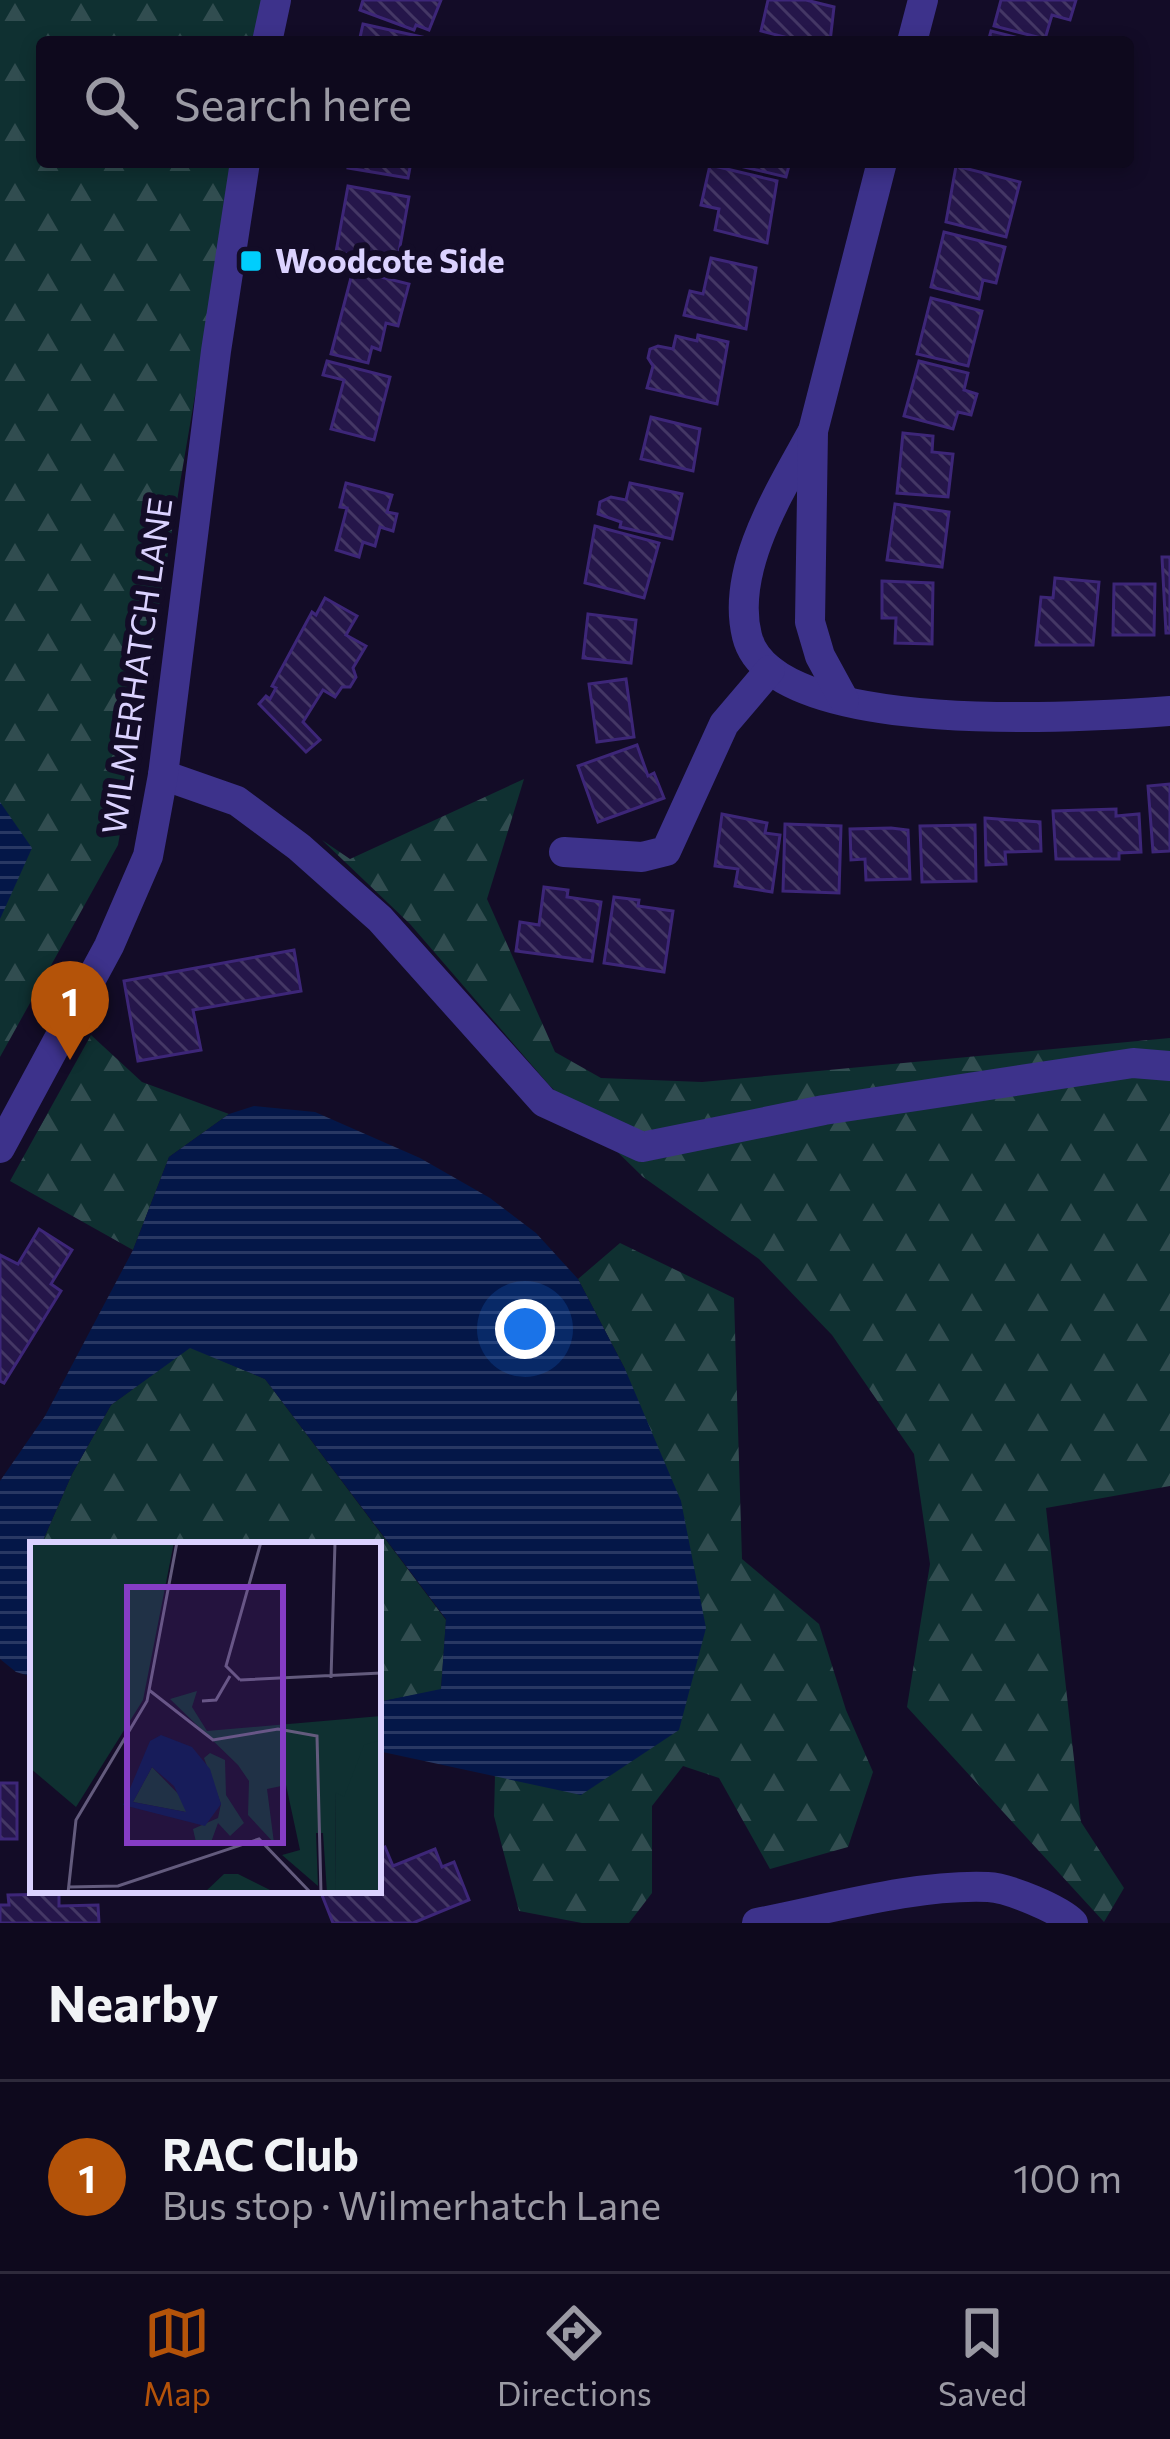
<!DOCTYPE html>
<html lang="en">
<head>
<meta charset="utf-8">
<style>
  body { margin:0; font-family:Commissioner,sans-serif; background:#171226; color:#f1f3f6 }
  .you { position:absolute; left:525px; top:1329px; width:42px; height:42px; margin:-30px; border:9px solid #fff; border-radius:50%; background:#1a73e8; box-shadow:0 0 0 18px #1a73e833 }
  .badge { display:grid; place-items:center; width:78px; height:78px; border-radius:50%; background:#b45309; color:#fff; font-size:39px; font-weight:700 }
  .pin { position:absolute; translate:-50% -99px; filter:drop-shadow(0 3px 6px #0008) }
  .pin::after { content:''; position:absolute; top:63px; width:42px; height:36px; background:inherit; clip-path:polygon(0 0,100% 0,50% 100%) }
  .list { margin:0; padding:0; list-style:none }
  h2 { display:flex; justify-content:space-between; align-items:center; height:156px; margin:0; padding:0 48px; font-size:51px }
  h2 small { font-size:39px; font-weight:400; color:#9b9aa4 }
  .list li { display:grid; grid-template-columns:78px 1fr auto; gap:36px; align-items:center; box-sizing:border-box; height:192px; padding:0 48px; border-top:3px solid #2e2a3b }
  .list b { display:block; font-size:45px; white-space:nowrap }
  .list p { margin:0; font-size:39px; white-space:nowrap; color:#9b9aa4 }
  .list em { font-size:39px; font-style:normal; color:#9b9aa4 }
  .icon { flex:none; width:66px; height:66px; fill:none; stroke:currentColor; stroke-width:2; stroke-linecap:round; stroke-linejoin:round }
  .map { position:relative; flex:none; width:1170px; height:1923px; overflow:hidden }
  .search { position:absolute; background:#0e091d; box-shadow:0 6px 18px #0003; left:36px; right:36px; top:36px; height:132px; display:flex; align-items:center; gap:30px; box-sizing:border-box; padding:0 42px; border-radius:12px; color:#9b9aa4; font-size:45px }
  .sheet { height:348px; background:#0e091d }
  nav { display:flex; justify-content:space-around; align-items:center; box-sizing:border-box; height:168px; border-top:3px solid #2e2a3b; background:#0e091d; font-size:33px; color:#9b9aa4 }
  nav a { display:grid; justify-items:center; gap:6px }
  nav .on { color:#b45309 }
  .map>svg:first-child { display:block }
  .forest { fill:url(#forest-firs) }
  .water { fill:url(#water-rules) }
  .building { fill:url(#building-back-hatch); stroke:#3d2678; stroke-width:3 }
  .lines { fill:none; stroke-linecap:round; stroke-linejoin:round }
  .minor { stroke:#3d328b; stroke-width:30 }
  .poi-dot { fill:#00cefd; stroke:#130c27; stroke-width:4.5 }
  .labels { text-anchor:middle; stroke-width:12; stroke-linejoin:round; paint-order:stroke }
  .poi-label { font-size:33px; font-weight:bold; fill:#dbd2ff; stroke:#130c27; text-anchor:start }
  .street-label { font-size:33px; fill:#dbd2ff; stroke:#130c27 }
  .inset-road { fill:none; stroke:#635b7d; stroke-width:3 }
  .view { fill:#853dc5; fill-opacity:0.15; stroke:#853dc5; stroke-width:6 }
  .inset-edge { fill:none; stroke:#dbd2ff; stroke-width:6 }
</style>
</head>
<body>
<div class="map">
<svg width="1170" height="1923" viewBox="0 0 1170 1923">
  <defs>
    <pattern id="forest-firs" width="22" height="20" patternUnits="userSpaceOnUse" patternTransform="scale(3)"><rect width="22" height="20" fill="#0f3031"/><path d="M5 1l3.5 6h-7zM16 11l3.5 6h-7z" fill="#314d50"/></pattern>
    <pattern id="water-rules" width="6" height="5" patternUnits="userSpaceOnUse" patternTransform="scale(3)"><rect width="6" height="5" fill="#041748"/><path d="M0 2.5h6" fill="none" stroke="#283863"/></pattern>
    <pattern id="building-back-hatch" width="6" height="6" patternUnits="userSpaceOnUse" patternTransform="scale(3)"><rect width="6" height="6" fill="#25164a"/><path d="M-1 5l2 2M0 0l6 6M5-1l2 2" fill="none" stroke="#443765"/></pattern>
  </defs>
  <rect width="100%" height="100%" fill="#130c27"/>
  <!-- forest -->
  <g class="forest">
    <polygon points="0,0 271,0 261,42 42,42 42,162 235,162 118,845 0,1057"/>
    <polygon points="524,779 487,899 555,1052 601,1078 702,1082 1170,1038 1170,1486 1046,1508 1081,1822 1124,1888 1104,1922 907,1707 930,1564 914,1454 832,1335 759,1259 643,1177 549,1085 410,924 322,840 350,859"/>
    <polygon points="91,1035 142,1082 229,1114 169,1157 133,1250 10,1181"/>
    <polygon points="620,1243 734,1298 742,1559 819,1624 846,1710 873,1772 848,1847 770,1869 719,1778 683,1766 652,1806 652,1893 629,1923 582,1923 519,1911 494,1816 495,1775 581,1794 625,1369 578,1279"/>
    <polygon points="190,1347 265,1379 446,1620 441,1690 378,1702 378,1545 41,1545 72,1474 111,1405"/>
  </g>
  <!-- water -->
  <g class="water">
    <polygon points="0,802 32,848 0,919"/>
    <polygon points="254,1106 315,1112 420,1158 490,1198 536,1233 578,1279 625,1369 681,1501 706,1628 679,1730 581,1795 378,1751 378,1702 441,1689 446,1619 265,1379 190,1348 111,1405 72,1474 41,1545 33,1545 33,1677 16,1672 0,1659 0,1481 45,1416 133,1250 169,1157 229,1114"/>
  </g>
  <!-- building -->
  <g class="building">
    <polygon points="363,0 441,0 429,30 416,25 414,30 360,10"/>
    <polygon points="768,0 806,0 834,7 830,42 804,42 761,31"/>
    <polygon points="1001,0 1076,0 1070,20 1052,15 1045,39 994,26"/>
    <polygon points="363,24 431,39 431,42 359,42"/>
    <polygon points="991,31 1035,42 988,42"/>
    <polygon points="349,162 411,162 408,178 348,168"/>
    <polygon points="723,162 790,162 786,177"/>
    <polygon points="710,165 777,181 767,243 715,230 719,209 701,205"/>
    <polygon points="956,166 1020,182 1006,237 946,222"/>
    <polygon points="348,186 409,197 397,263 336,252"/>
    <polygon points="944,232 1005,247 996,283 983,280 979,299 931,287"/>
    <polygon points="711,258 756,268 746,329 684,315 690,291 703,294"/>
    <polygon points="353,270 409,284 398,326 386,323 380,350 372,347 368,363 331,354"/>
    <polygon points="931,298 982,311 968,366 917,354"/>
    <polygon points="698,335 728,342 717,404 647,388 653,366 648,358 650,349 658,346 673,349 676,336 697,341"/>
    <polygon points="327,361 390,377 374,440 331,429 344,380 323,375"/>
    <polygon points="919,361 968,373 964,390 977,394 971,415 958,412 953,429 904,416"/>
    <polygon points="651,417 700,429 693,471 641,459"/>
    <polygon points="903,433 933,436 932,452 953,454 948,497 897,493"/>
    <polygon points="346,483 392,495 387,512 397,514 393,531 380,527 375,546 363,542 359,557 336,550 347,508 340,507"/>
    <polygon points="630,483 682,494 672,539 620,527 621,522 598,514 600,502 611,497 626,500"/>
    <polygon points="895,504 949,512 942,567 887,560"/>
    <polygon points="595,526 659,543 644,598 585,583"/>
    <polygon points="1162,557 1170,557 1170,633 1166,633"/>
    <polygon points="1055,578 1099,582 1093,645 1036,645 1041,597 1053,598"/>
    <polygon points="882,581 933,583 932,644 895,643 896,618 882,618"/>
    <polygon points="1114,584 1155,584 1154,635 1113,635"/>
    <polygon points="325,598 357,616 346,635 366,646 353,668 356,677 350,687 342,687 335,697 323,690 303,722 320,740 306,752 259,704 266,696 270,699 276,688 272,686 312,612 316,615"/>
    <polygon points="588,614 636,620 631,663 583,658"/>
    <polygon points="626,679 634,737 597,742 589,684"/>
    <polygon points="637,745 648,776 654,773 664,798 598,822 578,766"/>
    <polygon points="1170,784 1170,851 1153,852 1148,786"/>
    <polygon points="1116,809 1116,816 1139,814 1141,852 1119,853 1119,859 1056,859 1053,811"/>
    <polygon points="722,814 767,823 765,833 780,835 772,892 735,886 738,869 715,866"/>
    <polygon points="985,818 1040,822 1041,851 1005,852 1006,864 986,865"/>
    <polygon points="785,824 841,826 839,893 783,891"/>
    <polygon points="975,825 976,881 922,882 920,826"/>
    <polygon points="891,828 908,830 910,879 866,880 865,859 851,860 850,829"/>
    <polygon points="544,887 568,890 567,897 601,902 592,961 516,951 520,922 539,925"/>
    <polygon points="614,897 639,900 638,906 673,911 664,972 604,963"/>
    <polygon points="294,950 301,991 193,1010 201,1050 138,1061 124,981"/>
    <polygon points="39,1229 72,1250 51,1284 61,1291 4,1383 0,1381 0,1255 18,1264"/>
    <rect x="0" y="1783" width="17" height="56"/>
    <polygon points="385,1847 393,1866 435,1849 442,1867 454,1862 469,1900 413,1923 333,1923 320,1890 378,1890 378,1850"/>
    <polygon points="59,1894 59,1906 98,1905 99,1923 0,1923 0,1905 9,1905 8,1895"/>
  </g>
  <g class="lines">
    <!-- minor -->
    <g class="minor">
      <polyline points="267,42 276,0"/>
      <polyline points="912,42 923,0"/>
      <path d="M813,431C782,488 730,568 747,636C772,739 1089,717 1170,711"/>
      <polyline points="844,700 820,656 810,622 813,431 882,162"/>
      <polyline points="163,775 237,801 299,847 380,919 544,1102 642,1147 824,1110 1133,1063 1170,1066"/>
      <polyline points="564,852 642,857 666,851 724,724 770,670"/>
      <polyline points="0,1148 109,946 148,856 163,775 216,351 245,162"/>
      <path d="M757,1923C830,1909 915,1884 988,1887C1009,1888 1059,1909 1073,1923"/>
    </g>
  </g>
  <!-- markers -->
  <rect class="poi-dot" x="239" y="249" width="24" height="24" rx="6"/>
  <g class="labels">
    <!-- poi labels -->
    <g class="poi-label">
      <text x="275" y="273">Woodcote Side</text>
    </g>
    <!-- street labels -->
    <g class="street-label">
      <text transform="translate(137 666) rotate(-82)" y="12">WILMERHATCH LANE</text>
    </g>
  </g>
  <!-- overview -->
  <g transform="translate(30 1542)">
    <rect width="351" height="351" fill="#130c27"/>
    <path d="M351,174V351H306L305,248Z" fill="#0f3031"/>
    <path d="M0,0H144L113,158L46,265L0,226ZM167,149L162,165L177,189L351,174V198L334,203L314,255L305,250L306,351H297L293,291H286L288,344L252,313L270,308L256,243L237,247L244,301L218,273L219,239L208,223L140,157ZM180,211L195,218L196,253L214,281L200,294L188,281L180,303L166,300L163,287L188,276L191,262L174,216ZM122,225L157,261L156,270L103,260ZM194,332H208L246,351L175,350Z" fill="#0f3031"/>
    <path d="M131,193L162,205L180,227L191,262L175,284L93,263L120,199ZM122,225L144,244L156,270L103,260Z" fill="#041748" fill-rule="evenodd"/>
    <path class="inset-road" d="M301,136L305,0M210,138L196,124L231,0M210,138L351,131M119,148L183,198L248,187L287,194L291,351M172,159L186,158L200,134M39,345L88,344L229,297L281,351M38,351L46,278L117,159L147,0"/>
    <path class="view" d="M97,45H253V301H97Z"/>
    <rect width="351" height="351" class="inset-edge"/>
  </g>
</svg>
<div class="you"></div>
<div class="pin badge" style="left:70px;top:1060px">1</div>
<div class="search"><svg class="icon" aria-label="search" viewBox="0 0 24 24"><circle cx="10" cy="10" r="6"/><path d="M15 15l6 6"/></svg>Search here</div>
</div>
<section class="sheet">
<h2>Nearby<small></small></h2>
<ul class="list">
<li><span class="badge">1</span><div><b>RAC Club</b><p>Bus stop · Wilmerhatch Lane</p></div><em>100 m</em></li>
</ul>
</section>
<nav>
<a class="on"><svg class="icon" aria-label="map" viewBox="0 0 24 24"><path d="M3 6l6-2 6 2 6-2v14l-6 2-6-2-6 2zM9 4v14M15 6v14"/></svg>Map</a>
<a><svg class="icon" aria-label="directions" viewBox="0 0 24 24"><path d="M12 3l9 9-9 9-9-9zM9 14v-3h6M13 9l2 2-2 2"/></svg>Directions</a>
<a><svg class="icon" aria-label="saved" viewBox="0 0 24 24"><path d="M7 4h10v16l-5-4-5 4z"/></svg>Saved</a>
</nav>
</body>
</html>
